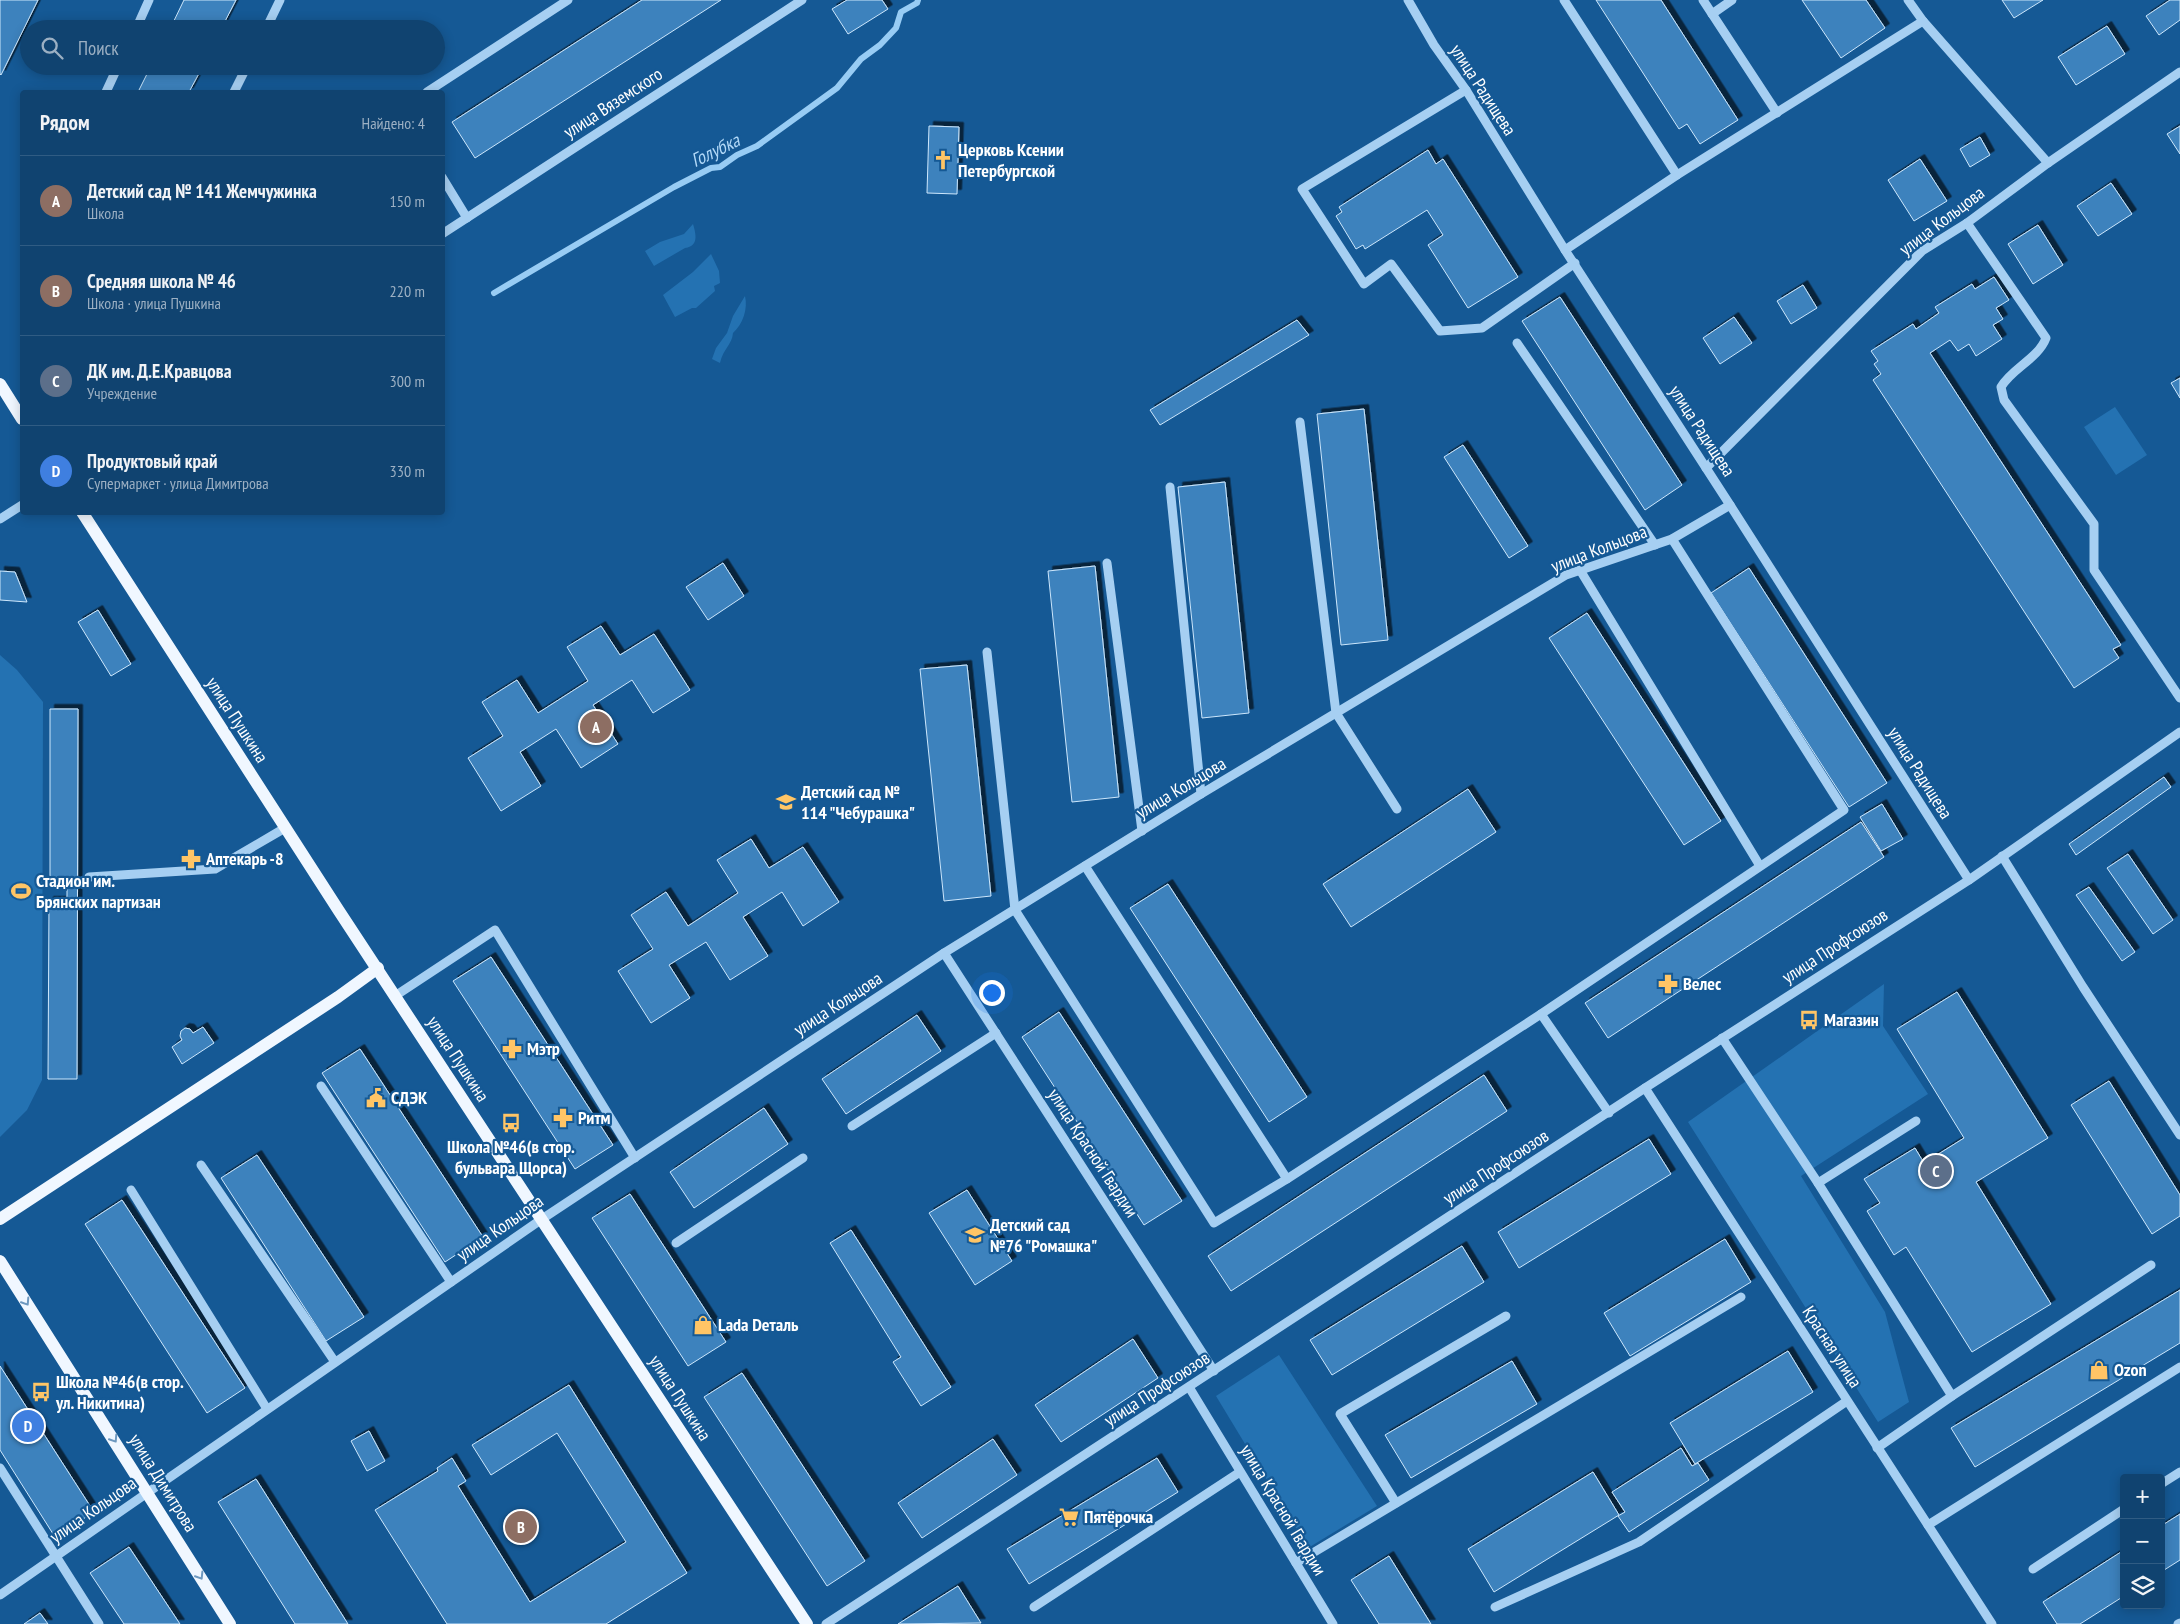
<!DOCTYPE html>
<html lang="ru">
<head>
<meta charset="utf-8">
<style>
  body { margin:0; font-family:"PT Sans Narrow",sans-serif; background:#194a75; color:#f1f3f6 }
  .controls { position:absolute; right:15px; bottom:15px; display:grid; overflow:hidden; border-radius:5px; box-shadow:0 2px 12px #0003 }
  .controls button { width:45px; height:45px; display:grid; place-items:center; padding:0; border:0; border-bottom:1px solid #305c83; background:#104370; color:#f1f3f6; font:25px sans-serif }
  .you { position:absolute; left:991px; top:992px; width:18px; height:18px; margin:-12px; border:4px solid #fff; border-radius:50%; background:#1a73e8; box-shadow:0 0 0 8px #1a73e833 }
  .badge { display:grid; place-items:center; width:32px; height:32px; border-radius:50%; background:#90b9f0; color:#fff; font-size:16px; font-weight:700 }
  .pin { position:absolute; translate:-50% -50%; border:2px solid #fff; box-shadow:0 1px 5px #0006 }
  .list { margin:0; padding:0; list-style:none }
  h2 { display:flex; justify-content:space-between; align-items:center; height:65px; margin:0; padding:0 20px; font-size:21px }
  h2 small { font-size:16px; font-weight:400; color:#9cb0c3 }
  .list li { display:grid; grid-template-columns:32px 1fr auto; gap:15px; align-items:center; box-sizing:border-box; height:90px; padding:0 20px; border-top:1px solid #305c83 }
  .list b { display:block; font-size:19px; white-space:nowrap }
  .list p { margin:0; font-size:16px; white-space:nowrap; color:#9cb0c3 }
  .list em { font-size:16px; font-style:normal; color:#9cb0c3 }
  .icon { flex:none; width:28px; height:28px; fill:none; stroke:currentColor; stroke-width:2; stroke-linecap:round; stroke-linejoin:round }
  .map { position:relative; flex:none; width:2180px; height:1624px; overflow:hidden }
  .search { position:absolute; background:#104370; box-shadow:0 2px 12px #0003; left:20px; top:20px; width:425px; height:55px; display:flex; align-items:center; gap:12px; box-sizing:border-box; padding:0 18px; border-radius:28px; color:#9cb0c3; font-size:19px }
  .panel { position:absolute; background:#104370; box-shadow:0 2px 12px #0003; left:20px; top:90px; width:425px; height:425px; border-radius:5px }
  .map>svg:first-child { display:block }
  .green { fill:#2472b2 }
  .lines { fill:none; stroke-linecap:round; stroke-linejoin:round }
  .stream { stroke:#98ccf4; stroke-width:6 }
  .building { fill:#3d82bd; stroke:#cde7fc; filter:url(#shadow) }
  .minor { stroke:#a6cff2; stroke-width:9 }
  .major { stroke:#f0f7ff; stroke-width:12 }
  .oneway { stroke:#6d98bf }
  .labels { text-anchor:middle; stroke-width:4.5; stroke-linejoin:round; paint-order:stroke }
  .street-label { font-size:18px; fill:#fff; stroke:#155995 }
  .poi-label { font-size:18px; font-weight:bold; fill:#fff; stroke:#155995; text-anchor:start }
  .water-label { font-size:19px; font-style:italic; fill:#b2d9f8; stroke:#155995 }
</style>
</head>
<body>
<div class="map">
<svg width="2180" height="1624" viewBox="0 0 2180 1624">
  <defs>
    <filter id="shadow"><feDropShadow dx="4.5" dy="-4.5" stdDeviation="0" flood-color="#0009"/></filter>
  </defs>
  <rect width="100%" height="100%" fill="#155995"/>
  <!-- green -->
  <g class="green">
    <path d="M693,224C696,234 699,246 685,248L654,266L645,251L660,242L684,234Z"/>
    <polygon points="711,254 719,271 720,283 714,286 715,291 696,308 692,308 675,317 663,295 693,272"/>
    <path d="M745,296C748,309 743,324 733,333C732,345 723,349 720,363L712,359L716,348L727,333L733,316Z"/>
    <polygon points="2115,407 2147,455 2116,475 2084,427"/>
    <polygon points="0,655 17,670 43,702 42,1080 27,1110 0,1137"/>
    <polygon points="1884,984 1883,1026 1928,1094 1801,1176 1885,1312 1909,1402 1878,1422 1688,1122"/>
    <polygon points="1279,1355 1377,1506 1308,1548 1216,1396"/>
  </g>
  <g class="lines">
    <!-- stream -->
    <polyline class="stream" points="494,293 674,187 711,168 720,167 737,155 757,146 837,88 861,59 880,45 896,28 901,12 917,3 918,0"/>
  </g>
  <!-- building -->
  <g class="building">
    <polygon points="0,0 38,0 1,75 0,74"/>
    <polygon points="184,0 236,0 221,29 170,29"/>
    <polygon points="642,0 721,0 475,158 452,122"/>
    <polygon points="847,0 882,0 888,9 848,34 832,9"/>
    <polygon points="1596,0 1661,0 1738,120 1700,144 1687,124 1679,129"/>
    <polygon points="1802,0 1866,0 1885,28 1841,58"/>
    <polygon points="2002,0 2043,0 2014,18"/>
    <polygon points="2170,0 2180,0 2180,20 2159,35 2146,16"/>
    <polygon points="2107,26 2125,54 2076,85 2058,57"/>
    <polygon points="151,66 203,66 189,92 138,92"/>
    <polygon points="929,126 959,127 957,194 927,193"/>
    <polygon points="2180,126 2180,154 2167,134"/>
    <polygon points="1980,137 1990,155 1970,167 1960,149"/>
    <polygon points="1428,150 1436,164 1443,159 1518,277 1468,308 1428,245 1443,235 1427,210 1365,249 1363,245 1356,249 1336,216 1342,212 1339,207"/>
    <polygon points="1920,159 1947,201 1914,221 1888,180"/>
    <polygon points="2111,183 2132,214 2098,236 2077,206"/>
    <polygon points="2038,225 2063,265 2033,284 2008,244"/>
    <polygon points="1994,277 2009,300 1996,308 2003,319 1993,325 2002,339 1976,356 1969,344 1958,351 1950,340 1930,353 2121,645 2113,649 2119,658 2074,688 1873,380 1881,374 1874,364 1878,361 1871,351 1913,324 1916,329 1939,313 1935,307 1972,284 1975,289"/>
    <polygon points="1803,285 1817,308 1791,324 1777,301"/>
    <polygon points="1560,297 1682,485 1645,510 1522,321"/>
    <polygon points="1734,317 1752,343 1720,364 1703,338"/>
    <polygon points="1297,320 1309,335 1160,425 1150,410"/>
    <polygon points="2180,378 2180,398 2171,383"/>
    <polygon points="1364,409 1388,640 1341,645 1317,414"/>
    <polygon points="1463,445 1528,546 1509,558 1444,457"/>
    <polygon points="1225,482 1249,713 1202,718 1178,487"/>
    <polygon points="723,563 744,596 708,620 686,587"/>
    <polygon points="1095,566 1119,797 1072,802 1048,571"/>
    <polygon points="1749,568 1887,783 1849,807 1711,593"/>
    <polygon points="0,571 15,572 27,602 0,600"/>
    <polygon points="98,610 131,664 111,676 78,622"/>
    <polygon points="1587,613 1721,821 1684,845 1549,638"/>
    <polygon points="601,626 620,655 654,634 690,690 653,713 632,680 593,705 618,744 581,768 556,729 520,752 541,786 501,811 468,758 503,736 482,702 517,680 538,713 588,681 567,647"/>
    <polygon points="967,665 991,896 944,901 920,669"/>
    <polygon points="50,709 78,709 77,1079 48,1079 49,901 67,901 67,883 50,883"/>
    <polygon points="2164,777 2171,787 2076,855 2069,844"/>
    <polygon points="1468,789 1496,832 1351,927 1323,884"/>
    <polygon points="1882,804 1903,839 1881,851 1860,817"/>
    <polygon points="1861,822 1884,857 1608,1038 1585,1003"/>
    <polygon points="751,839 769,868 803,847 839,902 803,926 782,892 743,917 768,956 730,980 706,942 669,965 690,998 651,1023 618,971 653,949 631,915 666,892 688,926 738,893 717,860"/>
    <polygon points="2128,854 2173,920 2153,934 2107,868"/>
    <polygon points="1168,884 1307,1097 1269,1122 1130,908"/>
    <polygon points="2089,887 2135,952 2122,961 2076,895"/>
    <polygon points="491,957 613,1145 575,1169 453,981"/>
    <polygon points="1957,992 2048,1138 1976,1182 2051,1304 1972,1352 1906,1247 1894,1255 1867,1211 1880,1203 1864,1179 1915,1148 1924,1163 1964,1138 1897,1029"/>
    <polygon points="1059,1012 1182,1201 1144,1225 1022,1037"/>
    <polygon points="917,1015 941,1051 846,1114 822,1079"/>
    <polygon points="203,1027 214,1043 182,1064 172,1047 182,1040 180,1036 181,1031 185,1028 190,1029 193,1033"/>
    <polygon points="360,1049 483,1237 445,1262 322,1073"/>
    <polygon points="1484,1075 1507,1111 1231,1291 1208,1256"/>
    <polygon points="2109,1081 2180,1195 2180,1216 2152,1234 2071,1105"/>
    <polygon points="764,1108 788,1144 694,1208 670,1172"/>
    <polygon points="1649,1139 1671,1174 1519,1268 1498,1232"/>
    <polygon points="257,1155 364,1317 326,1341 221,1178"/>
    <polygon points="967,1190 1012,1261 975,1285 929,1213"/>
    <polygon points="630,1194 726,1342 688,1366 592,1218"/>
    <polygon points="122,1200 245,1388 207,1413 85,1224"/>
    <polygon points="851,1230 951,1387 921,1406 893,1362 901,1357 830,1243"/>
    <polygon points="1725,1239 1751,1282 1630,1356 1604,1313"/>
    <polygon points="1462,1246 1484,1282 1332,1375 1310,1340"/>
    <polygon points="2180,1290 2180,1343 1975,1467 1951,1428"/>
    <polygon points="1133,1339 1158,1378 1061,1442 1035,1405"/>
    <polygon points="1788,1351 1813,1392 1695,1464 1670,1423"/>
    <polygon points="1512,1361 1537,1404 1411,1478 1385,1435"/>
    <polygon points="0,1366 94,1512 55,1537 0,1450"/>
    <polygon points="742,1373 865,1561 827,1586 704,1397"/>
    <polygon points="569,1385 687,1573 606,1624 447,1624 375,1510 438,1471 437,1468 452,1458 466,1481 458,1486 530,1602 626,1542 557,1433 491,1475 472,1445"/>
    <polygon points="369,1431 385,1461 367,1471 351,1441"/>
    <polygon points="993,1439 1017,1475 922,1538 898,1503"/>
    <polygon points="1681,1448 1692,1466 1698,1463 1709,1480 1629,1532 1618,1516 1625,1512 1612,1492"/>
    <polygon points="1157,1458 1178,1492 1029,1584 1007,1549"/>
    <polygon points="1593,1472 1619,1515 1494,1592 1468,1549"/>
    <polygon points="256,1479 348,1624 295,1624 218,1502"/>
    <polygon points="2180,1514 2180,1560 2161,1572 2161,1526"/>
    <polygon points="129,1547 180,1624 124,1624 90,1573"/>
    <polygon points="2124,1550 2124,1596 2080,1624 2057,1624 2043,1602"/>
    <polygon points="1389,1556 1431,1624 1379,1624 1351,1580"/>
    <polygon points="958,1586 981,1623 898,1624"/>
    <polygon points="40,1613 48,1624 24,1624"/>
  </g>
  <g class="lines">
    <!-- minor -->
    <g class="minor">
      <polyline points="1408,0 1434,45 1466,90 1565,250 1730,505 1969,880"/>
      <polyline points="1564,0 1677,175"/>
      <polyline points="1703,0 1777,113"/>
      <polyline points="1712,14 1732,0"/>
      <polyline points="1923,21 2048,163"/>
      <polyline points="136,29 149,0"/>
      <polyline points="266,29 280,0"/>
      <polyline points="1466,90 1302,189 1364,284 1391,264 1440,331 1482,328 1575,263"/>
      <polyline points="106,92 118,66"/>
      <polyline points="234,92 247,66"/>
      <polyline points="427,92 568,0"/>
      <polyline points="442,177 467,218"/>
      <path d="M1967,223L2046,338C2038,359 2012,368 2001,387L2004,400L2094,524V570L2180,698"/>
      <polyline points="442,234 802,0"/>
      <polyline points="1565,250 1677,175 1923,21 1908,0"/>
      <polyline points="1517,343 1655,545"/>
      <polyline points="1300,422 1336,713 1397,809"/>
      <polyline points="1706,468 1922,251 1967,223 2048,163 2180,72"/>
      <polyline points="1170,487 1201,794"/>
      <polyline points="0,519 22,505"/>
      <polyline points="1107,563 1142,831"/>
      <polyline points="1580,570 1760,866"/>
      <polyline points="987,652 1015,910 1214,1223 1287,1179 1085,866"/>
      <polyline points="2002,856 2083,987 2180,1135"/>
      <polyline points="89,877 215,869 285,828"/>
      <polyline points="944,953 1214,1371"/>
      <polyline points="395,996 495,930 635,1158"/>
      <polyline points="1541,1014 1844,810 1672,539"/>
      <polyline points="1722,1038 1818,1183 1952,1396"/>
      <polyline points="321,1086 451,1282"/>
      <polyline points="1645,1088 1992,1624"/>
      <polyline points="852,1126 996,1033"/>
      <polyline points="201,1165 335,1362"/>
      <polyline points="1287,1179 1541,1014 1609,1113"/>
      <polyline points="1818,1183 1916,1121"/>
      <polyline points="131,1190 267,1409"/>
      <polyline points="676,1243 803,1158"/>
      <polyline points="1189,1387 1333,1624"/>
      <polyline points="1877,1448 1952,1396 2151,1265"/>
      <polyline points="0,1468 99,1624"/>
      <polyline points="2161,1484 2180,1472"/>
      <polyline points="1396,1503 1340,1414 1506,1316"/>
      <polyline points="1928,1525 2180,1367"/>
      <polyline points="1296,1563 1741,1297"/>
      <polyline points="2033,1569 2124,1509"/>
      <polyline points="0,1595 542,1219 944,953 1201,794 1566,575 1672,539 1730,505"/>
      <polyline points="1034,1607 1240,1472"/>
      <polyline points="1495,1607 1639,1542 1847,1401"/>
      <polyline points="826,1624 1645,1088 1969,880 2180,732"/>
      <polyline points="2178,1624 2180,1623"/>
    </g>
    <!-- major -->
    <g class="major">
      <polyline points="0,384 22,419"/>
      <polyline points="82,512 339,911 807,1624"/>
      <polyline points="0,1219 338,997 378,968"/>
      <polyline points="0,1261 230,1624"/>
    </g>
  </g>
  <!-- one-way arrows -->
  <defs><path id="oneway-chevron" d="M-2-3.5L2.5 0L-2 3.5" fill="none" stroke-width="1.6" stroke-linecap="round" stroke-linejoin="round" transform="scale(1.25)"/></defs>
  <g class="oneway">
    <use href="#oneway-chevron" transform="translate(26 1302) rotate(57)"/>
    <use href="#oneway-chevron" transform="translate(114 1439) rotate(57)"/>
    <use href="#oneway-chevron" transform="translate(200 1576) rotate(58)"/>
  </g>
  <!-- icons -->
  <defs>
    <symbol id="church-bare" viewBox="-9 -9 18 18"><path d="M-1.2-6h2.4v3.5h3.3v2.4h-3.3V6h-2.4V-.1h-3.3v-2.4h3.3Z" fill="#ffc566" stroke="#155995" stroke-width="2.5" paint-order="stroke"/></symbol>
    <symbol id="school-bare" viewBox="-9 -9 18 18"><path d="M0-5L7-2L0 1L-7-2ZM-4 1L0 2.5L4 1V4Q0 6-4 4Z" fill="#ffc566" stroke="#155995" stroke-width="2.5" paint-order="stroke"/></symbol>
    <symbol id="pharmacy-bare" viewBox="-9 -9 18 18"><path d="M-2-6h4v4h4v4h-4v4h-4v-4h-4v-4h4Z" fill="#ffc566" stroke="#155995" stroke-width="2.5" paint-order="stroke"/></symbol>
    <symbol id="stadium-bare" viewBox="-9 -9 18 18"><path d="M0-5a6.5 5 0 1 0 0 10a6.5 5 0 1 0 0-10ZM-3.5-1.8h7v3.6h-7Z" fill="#ffc566" stroke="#155995" stroke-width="2.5" paint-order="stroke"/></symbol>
    <symbol id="bus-bare" viewBox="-9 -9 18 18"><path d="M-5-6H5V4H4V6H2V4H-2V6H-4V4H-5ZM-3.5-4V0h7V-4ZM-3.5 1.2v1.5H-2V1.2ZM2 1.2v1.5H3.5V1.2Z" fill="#ffc566" stroke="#155995" stroke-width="2.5" paint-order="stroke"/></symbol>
    <symbol id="civic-bare" viewBox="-9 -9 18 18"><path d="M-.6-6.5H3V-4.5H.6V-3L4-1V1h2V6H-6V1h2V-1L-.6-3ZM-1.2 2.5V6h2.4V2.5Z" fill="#ffc566" stroke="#155995" stroke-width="2.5" paint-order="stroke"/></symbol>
    <symbol id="shop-bare" viewBox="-9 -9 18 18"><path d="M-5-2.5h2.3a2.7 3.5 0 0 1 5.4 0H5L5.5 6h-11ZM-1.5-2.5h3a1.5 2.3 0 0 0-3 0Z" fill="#ffc566" stroke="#155995" stroke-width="2.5" paint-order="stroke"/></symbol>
    <symbol id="supermarket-bare" viewBox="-9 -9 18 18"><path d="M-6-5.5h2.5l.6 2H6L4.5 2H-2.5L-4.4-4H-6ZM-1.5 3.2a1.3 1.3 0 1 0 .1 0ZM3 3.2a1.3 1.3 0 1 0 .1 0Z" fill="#ffc566" stroke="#155995" stroke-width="2.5" paint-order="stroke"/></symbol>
  </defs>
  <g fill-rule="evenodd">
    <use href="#church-bare" x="929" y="146" width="28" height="28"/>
    <use href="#school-bare" x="772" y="788" width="28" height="28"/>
    <use href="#pharmacy-bare" x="177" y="845" width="28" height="28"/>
    <use href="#stadium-bare" x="7" y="877" width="28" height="28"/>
    <use href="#pharmacy-bare" x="1654" y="970" width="28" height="28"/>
    <use href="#bus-bare" x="1795" y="1006" width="28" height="28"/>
    <use href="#pharmacy-bare" x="498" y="1035" width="28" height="28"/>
    <use href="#civic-bare" x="362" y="1084" width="28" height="28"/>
    <use href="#pharmacy-bare" x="549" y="1104" width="28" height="28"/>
    <use href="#bus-bare" x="497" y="1109" width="28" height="28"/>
    <use href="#school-bare" x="961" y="1221" width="28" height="28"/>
    <use href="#shop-bare" x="689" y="1311" width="28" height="28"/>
    <use href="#shop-bare" x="2085" y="1356" width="28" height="28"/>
    <use href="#bus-bare" x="27" y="1378" width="28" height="28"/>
    <use href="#supermarket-bare" x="1055" y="1503" width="28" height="28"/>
  </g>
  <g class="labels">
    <!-- street labels -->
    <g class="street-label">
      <text transform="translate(1483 90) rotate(57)" y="6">улица Радищева</text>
      <text transform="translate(613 103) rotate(-33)" y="6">улица Вяземского</text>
      <text transform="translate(1942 221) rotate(-37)" y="6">улица Кольцова</text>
      <text transform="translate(1702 431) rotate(57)" y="6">улица Радищева</text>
      <text transform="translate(1599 549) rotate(-21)" y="6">улица Кольцова</text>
      <text transform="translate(237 720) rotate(57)" y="6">улица Пушкина</text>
      <text transform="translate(1920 773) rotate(58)" y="6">улица Радищева</text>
      <text transform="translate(1181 788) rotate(-31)" y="6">улица Кольцова</text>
      <text transform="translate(1835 946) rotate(-33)" y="6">улица Профсоюзов</text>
      <text transform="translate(838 1004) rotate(-33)" y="6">улица Кольцова</text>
      <text transform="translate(458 1059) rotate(57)" y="6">улица Пушкина</text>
      <text transform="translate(1093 1153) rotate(57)" y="6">улица Красной Гвардии</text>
      <text transform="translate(1496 1167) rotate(-33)" y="6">улица Профсоюзов</text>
      <text transform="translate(500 1228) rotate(-35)" y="6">улица Кольцова</text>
      <text transform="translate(1832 1347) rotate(57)" y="6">Красная улица</text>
      <text transform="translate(1157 1389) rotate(-33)" y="6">улица Профсоюзов</text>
      <text transform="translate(680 1398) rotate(57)" y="6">улица Пушкина</text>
      <text transform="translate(163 1483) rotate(58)" y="6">улица Димитрова</text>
      <text transform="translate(93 1510) rotate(-35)" y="6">улица Кольцова</text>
      <text transform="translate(1283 1510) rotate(59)" y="6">улица Красной Гвардии</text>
    </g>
    <!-- poi labels -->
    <g class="poi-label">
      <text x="958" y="156">Церковь Ксении<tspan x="958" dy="21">Петербургской</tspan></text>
      <text x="801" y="798">Детский сад №<tspan x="801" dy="21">114 "Чебурашка"</tspan></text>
      <text x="206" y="865">Аптекарь -8</text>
      <text x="36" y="887">Стадион им.<tspan x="36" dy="21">Брянских партизан</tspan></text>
      <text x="1683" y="990">Велес</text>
      <text x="1824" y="1026">Магазин</text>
      <text x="527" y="1055">Мэтр</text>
      <text x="391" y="1104">СДЭК</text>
      <text x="578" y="1124">Ритм</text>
      <text x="511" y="1153" text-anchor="middle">Школа №46(в стор.<tspan x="511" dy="21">бульвара Щорса)</tspan></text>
      <text x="990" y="1231">Детский сад<tspan x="990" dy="21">№76 "Ромашка"</tspan></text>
      <text x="718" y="1331">Lada Dеталь</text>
      <text x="2114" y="1376">Ozon</text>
      <text x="56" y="1388">Школа №46(в стор.<tspan x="56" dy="21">ул. Никитина)</tspan></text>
      <text x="1084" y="1523">Пятёрочка</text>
    </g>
    <!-- water labels -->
    <g class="water-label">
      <text transform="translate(715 150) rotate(-26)" y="7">Голубка</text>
    </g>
  </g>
</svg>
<div class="controls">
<button>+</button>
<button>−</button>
<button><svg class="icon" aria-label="layers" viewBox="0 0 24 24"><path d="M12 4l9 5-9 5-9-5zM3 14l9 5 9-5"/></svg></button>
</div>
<div class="you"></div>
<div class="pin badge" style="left:596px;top:727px;background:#8d6e63">A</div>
<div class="pin badge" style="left:521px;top:1527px;background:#8d6e63">B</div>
<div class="pin badge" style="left:1936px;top:1171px;background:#5c6f8a">C</div>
<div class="pin badge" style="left:28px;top:1426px;background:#3f7fe0">D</div>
<div class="search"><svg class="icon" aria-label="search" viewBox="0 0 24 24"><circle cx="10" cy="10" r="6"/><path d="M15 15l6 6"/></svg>Поиск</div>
<section class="panel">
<h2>Рядом<small>Найдено: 4</small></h2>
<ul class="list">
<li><span class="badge" style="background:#8d6e63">A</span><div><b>Детский сад № 141 Жемчужинка</b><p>Школа</p></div><em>150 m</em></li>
<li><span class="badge" style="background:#8d6e63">B</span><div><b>Средняя школа № 46</b><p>Школа · улица Пушкина</p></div><em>220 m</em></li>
<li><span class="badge" style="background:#5c6f8a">C</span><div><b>ДК им. Д.Е.Кравцова</b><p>Учреждение</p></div><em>300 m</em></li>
<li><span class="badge" style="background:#3f7fe0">D</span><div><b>Продуктовый край</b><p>Супермаркет · улица Димитрова</p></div><em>330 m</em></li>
</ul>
</section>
</div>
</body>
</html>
